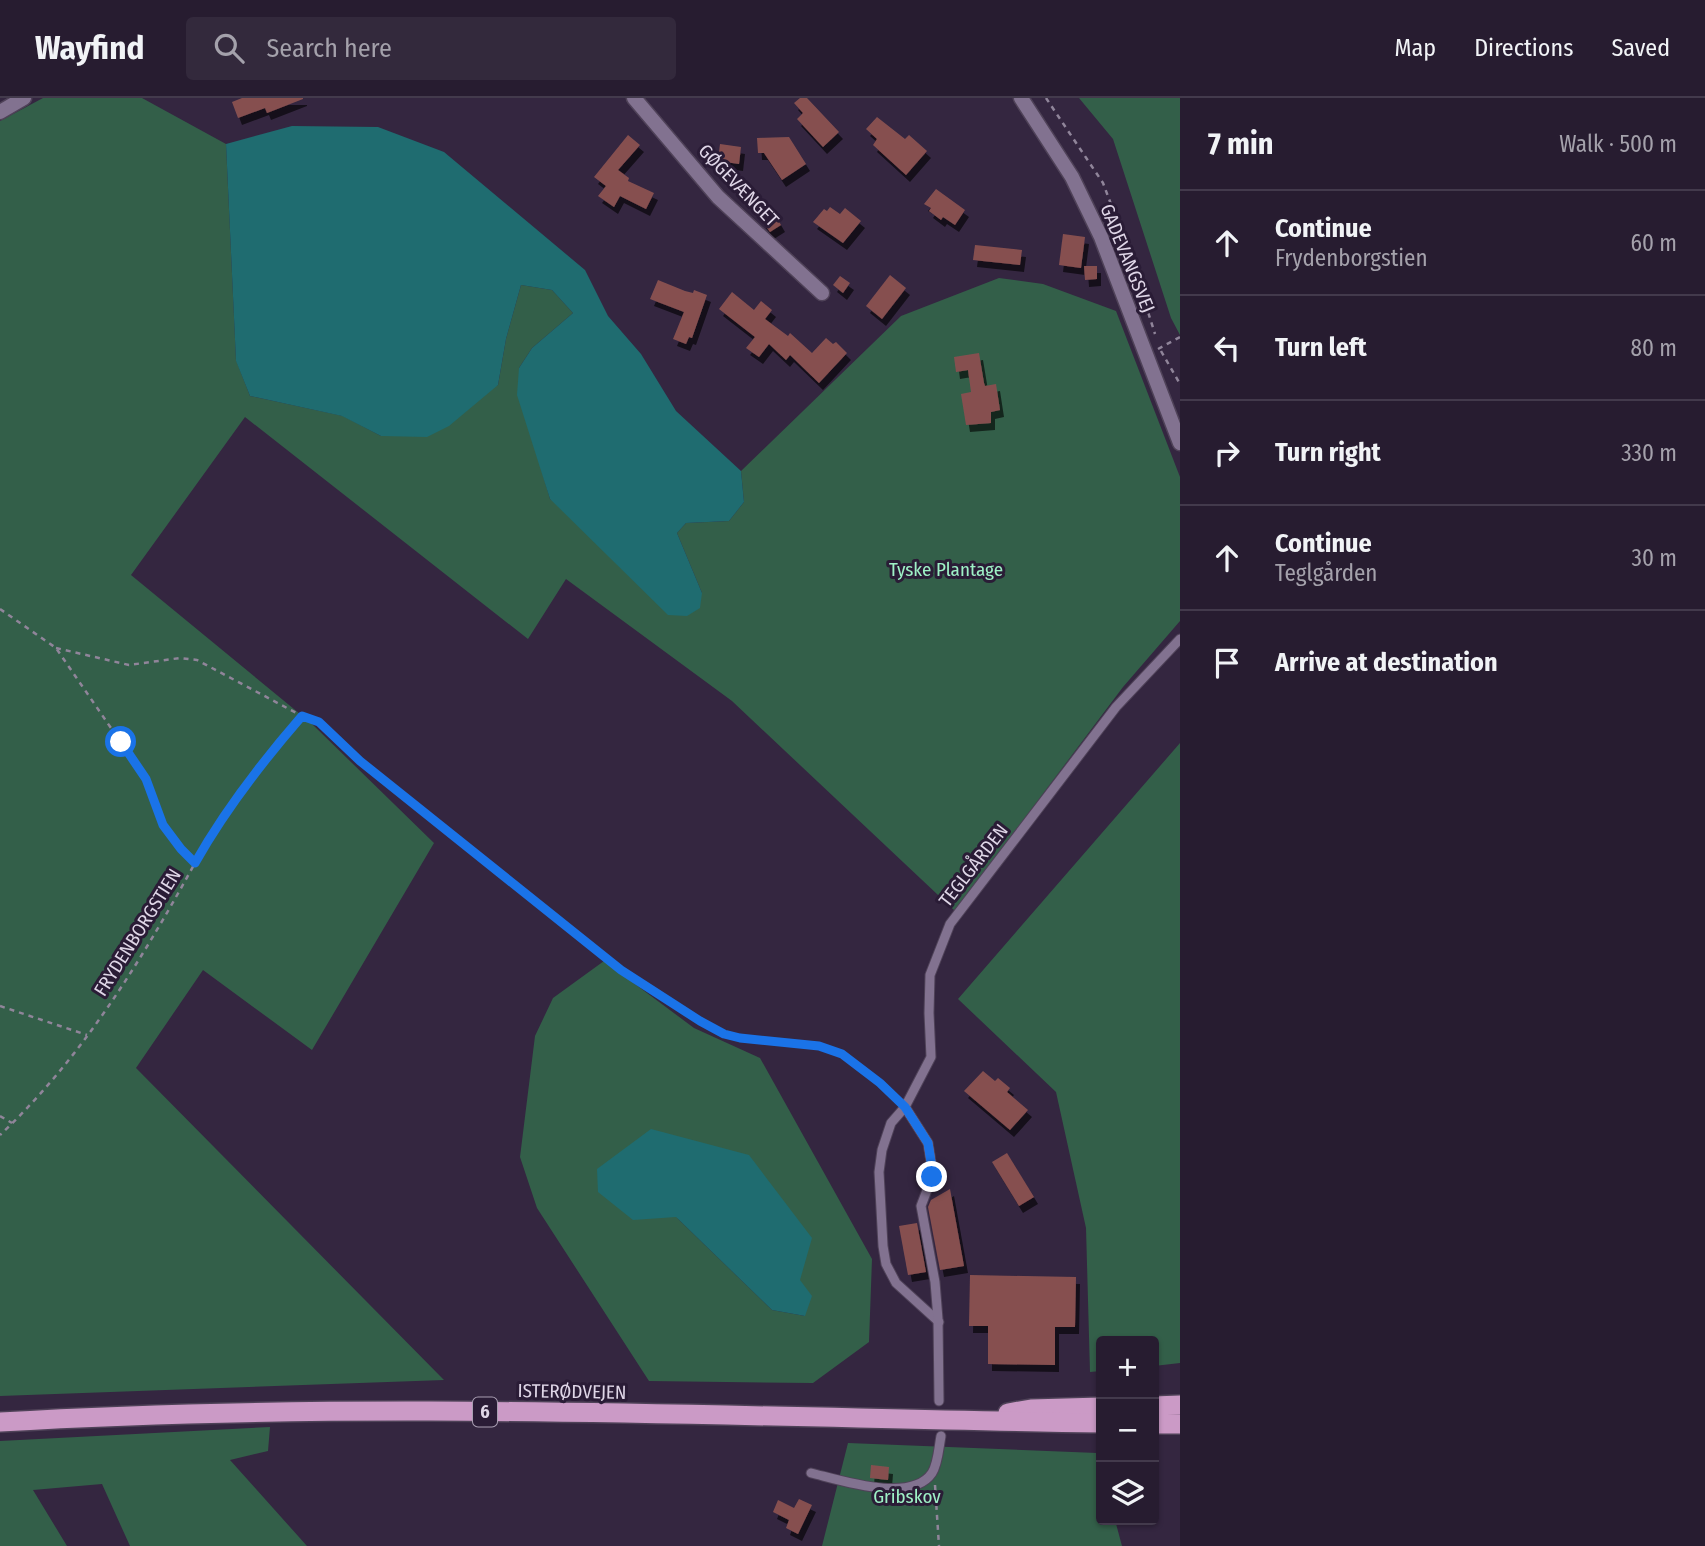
<!DOCTYPE html>
<html lang="en">
<head>
<meta charset="utf-8">
<style>
  body { margin:0; font-family:"Fira Sans Condensed",sans-serif; background:#33293c; color:#f1f3f6 }
  .controls { position:absolute; right:21px; bottom:21px; display:grid; overflow:hidden; border-radius:7px; box-shadow:0 2px 5px #0004 }
  .controls button { width:63px; height:63px; display:grid; place-items:center; padding:0; border:0; border-bottom:2px solid #433a4c; background:#271c30; color:#f1f3f6; font:35px sans-serif }
  .stop { position:absolute; width:21px; height:21px; margin:-16px; border:5px solid #1a73e8; border-radius:50%; background:#fff }
  .stop.end { background:#1a73e8; border-color:#fff; box-shadow:0 2px 7px #0008 }
  .list { margin:0; padding:0; list-style:none }
  h2 { display:flex; justify-content:space-between; align-items:center; height:91px; margin:0; padding:0 28px; font-size:30px }
  h2 small { font-size:23px; font-weight:400; color:#a4a1ab }
  .list li { display:grid; grid-template-columns:46px 1fr auto; gap:21px; align-items:center; box-sizing:border-box; height:105px; padding:0 28px; border-top:2px solid #433a4c }
  .list b { display:block; font-size:26px; white-space:nowrap }
  .list p { margin:0; font-size:23px; white-space:nowrap; color:#a4a1ab }
  .list em { font-size:23px; font-style:normal; color:#a4a1ab }
  .icon { flex:none; width:38px; height:38px; fill:none; stroke:currentColor; stroke-width:2; stroke-linecap:round; stroke-linejoin:round }
  .map { position:relative; flex:none; width:1180px; height:1448px; overflow:hidden }
  header { display:flex; align-items:center; gap:42px; box-sizing:border-box; height:98px; padding:0 35px; background:#271c30; border-bottom:2px solid #433a4c }
  header strong { font-size:33px }
  nav { display:flex; gap:38px; margin-inline-start:auto; font-size:24px }
  .search { width:490px; height:63px; background:#33293c; display:flex; align-items:center; gap:18px; box-sizing:border-box; padding:0 24px; border-radius:7px; color:#a4a1ab; font-size:26px }
  main { display:flex }
  aside { flex:1; background:#271c30 }
  .map>svg:first-child { display:block }
  .green { fill:#335f49; fill-rule:evenodd }
  .water { fill:#1f6c70 }
  .building { fill:#865050; filter:url(#shadow) }
  .lines { fill:none; stroke-linecap:round; stroke-linejoin:round }
  .service-casing { stroke:#4f4258; stroke-width:11 }
  .minor-casing { stroke:#4f4258; stroke-width:17 }
  .tertiary-casing { stroke:#4f4258; stroke-width:17 }
  .trunk-casing { stroke:#4f4258; stroke-width:22 }
  .path { stroke:#90859a; stroke-width:2.5; stroke-dasharray:5 5; stroke-linecap:butt }
  .service { stroke:#827290; stroke-width:9 }
  .minor { stroke:#827290; stroke-width:14 }
  .tertiary { stroke:#827290; stroke-width:14 }
  .trunk { stroke:#cb9ac6; stroke-width:19 }
  .route { stroke:#1a73e8; stroke-width:9 }
  .labels { text-anchor:middle; stroke-width:6; stroke-linejoin:round; paint-order:stroke }
  .shield { fill:#2a1c36; stroke:#a99eb2; stroke-width:2 }
  .shield-label { font-size:18px; font-weight:bold; fill:#dfd6e7 }
  .street-label { font-size:19px; fill:#dfd6e7; stroke:#2a1c36 }
  .park-label { font-size:19px; fill:#9ef1c6; stroke:#2a1c36 }
</style>
</head>
<body>
<header>
<strong>Wayfind</strong>
<div class="search"><svg class="icon" aria-label="search" viewBox="0 0 24 24"><circle cx="10" cy="10" r="6"/><path d="M15 15l6 6"/></svg>Search here</div>
<nav><a>Map</a><a>Directions</a><a>Saved</a></nav>
</header>
<main>
<div class="map">
<svg width="1180" height="1448" viewBox="0 0 1180 1448">
  <defs>
    <filter id="shadow"><feDropShadow dx="4" dy="7" stdDeviation="0" flood-color="#0009"/></filter>
  </defs>
  <rect width="100%" height="100%" fill="#342640"/>
  <!-- green -->
  <g class="green">
    <polygon points="43,0 142,0 226,46 236,262 250,298 343,318 381,338 498,287 506,241 521,187 552,192 573,215 532,250 519,270 536,353 550,401 702,495 677,435 686,425 729,423 744,404 741,373 901,218 999,180 1043,186 1116,213 1180,379 1180,523 1123,589 955,813 732,603 566,481 528,541 245,319 131,477 311,625 434,745 312,952 203,872 136,970 444,1282 0,1298 0,23"/>
    <polygon points="1079,0 1180,0 1180,237 1171,220 1113,41"/>
    <polygon points="1180,645 1180,1265 1154,1268 1154,1243 1101,1243 1101,1273 1090,1274 1086,1130 1056,994 958,901"/>
    <path d="M604,863L694,930L760,960L872,1161L869,1244L813,1285L649,1283L537,1110L520,1059L535,938L553,900ZM676,1119L805,1218L772,1212Z"/>
    <polygon points="270,1329 268,1353 230,1362 307,1448 130,1448 102,1386 33,1392 67,1448 0,1448 0,1343"/>
    <polygon points="848,1345 1097,1355 1101,1370 1101,1422 1115,1422 1122,1448 822,1448"/>
  </g>
  <!-- water -->
  <g class="water">
    <polygon points="292,28 378,29 444,54 585,172 608,218 641,256 676,313 741,373 744,404 729,423 686,425 677,435 702,495 700,510 687,518 668,517 550,401 517,297 519,270 532,250 573,215 552,192 521,187 506,241 498,287 449,328 427,339 381,338 342,318 250,298 236,263 226,46"/>
    <polygon points="651,1031 749,1057 812,1140 800,1182 812,1198 805,1218 772,1212 676,1119 633,1122 598,1094 597,1071"/>
  </g>
  <!-- building -->
  <g class="building">
    <polygon points="242,0 303,0 303,1 267,15 265,10 238,20 232,4"/>
    <polygon points="800,0 807,0 839,34 823,49 797,21 803,15 794,5"/>
    <polygon points="877,19 905,41 909,37 927,53 906,77 873,47 877,41 866,31"/>
    <polygon points="628,37 640,47 618,72 629,80 628,83 654,95 646,111 620,98 614,109 598,98 606,88 594,79"/>
    <polygon points="789,39 806,66 782,82 764,55 758,55 757,40"/>
    <polygon points="720,46 741,49 739,66 718,63"/>
    <polygon points="936,91 965,112 955,127 943,119 941,122 929,113 931,110 924,106"/>
    <polygon points="830,109 840,116 845,110 861,123 843,145 813,124 824,111 827,113"/>
    <polygon points="774,115 781,127 770,134 762,123"/>
    <polygon points="1063,136 1085,139 1081,170 1059,167"/>
    <polygon points="975,147 1022,152 1020,167 973,162"/>
    <polygon points="1084,168 1097,168 1097,181 1085,182"/>
    <polygon points="890,177 906,190 882,221 866,208"/>
    <polygon points="840,178 850,185 843,195 833,187"/>
    <polygon points="658,182 685,193 693,195 694,192 707,197 692,240 689,239 686,246 673,241 684,214 650,201"/>
    <polygon points="732,194 754,212 761,203 772,212 765,221 788,238 790,235 812,255 826,240 833,246 836,244 847,255 819,285 790,257 786,262 769,246 759,259 746,250 755,239 719,211"/>
    <polygon points="979,255 984,285 985,288 996,286 1000,312 991,314 991,325 966,327 961,296 971,294 968,272 956,274 954,259"/>
    <polygon points="983,973 995,983 998,980 1010,990 1007,994 1028,1012 1010,1032 964,993"/>
    <polygon points="1007,1055 1034,1099 1019,1108 992,1064"/>
    <polygon points="950,1091 964,1168 940,1172 928,1109 931,1102"/>
    <polygon points="917,1125 926,1174 908,1177 899,1128"/>
    <polygon points="970,1177 1076,1179 1075,1229 1055,1229 1055,1267 988,1266 988,1228 969,1228"/>
    <polygon points="871,1367 889,1369 888,1382 870,1380"/>
    <polygon points="799,1401 812,1407 798,1436 786,1430 789,1422 773,1414 778,1402 794,1410"/>
  </g>
  <g class="lines">
    <defs>
      <g id="service">
        <polyline points="905,1009 891,1025 882,1052 879,1074 883,1148 886,1166 896,1185 939,1224"/>
        <polyline points="939,1303 938,1221 935,1184 921,1108 932,1079 932,1070 928,1045 905,1009 931,959 929,915 930,877 950,826 1116,609 1180,541"/>
        <path d="M811,1375C840,1382 911,1406 932,1375C938,1366 939,1348 941,1338"/>
      </g>
      <g id="minor">
        <polyline points="634,0 718,99 822,195"/>
        <polyline points="0,14 24,0"/>
      </g>
      <polyline id="tertiary" points="1021,0 1072,79 1101,139 1180,345"/>
      <g id="trunk">
        <polyline points="1154,1308 1180,1307"/>
        <polyline points="1008,1315 1031,1311 1101,1309"/>
        <path d="M0,1324C366,1302 734,1319 1101,1325"/>
        <polyline points="1154,1326 1180,1326"/>
      </g>
    </defs>
    <!-- service casing -->
    <use href="#service" class="service-casing"/>
    <!-- minor casing -->
    <use href="#minor" class="minor-casing"/>
    <!-- tertiary casing -->
    <use href="#tertiary" class="tertiary-casing"/>
    <!-- trunk casing -->
    <use href="#trunk" class="trunk-casing"/>
    <!-- path -->
    <g class="path">
      <polyline points="1046,0 1103,85 1129,154 1155,236"/>
      <polyline points="1158,251 1180,239"/>
      <polyline points="1161,253 1180,286"/>
      <path d="M0,511L56,550L146,681L163,727L181,751L195,765C141,863 82,960 0,1037"/>
      <polyline points="56,550 129,567 180,560 197,562 302,618"/>
      <path d="M195,765C225,712 262,664 302,618L319,624L361,663L621,872L700,923L724,936L740,940L819,948L842,956L881,985L897,1001"/>
      <polyline points="0,908 87,937"/>
      <polyline points="0,1018 12,1025"/>
      <polyline points="935,1387 939,1448"/>
    </g>
    <!-- service -->
    <use href="#service" class="service"/>
    <!-- minor -->
    <use href="#minor" class="minor"/>
    <!-- tertiary -->
    <use href="#tertiary" class="tertiary"/>
    <!-- trunk -->
    <use href="#trunk" class="trunk"/>
  </g>
  <g class="lines">
    <!-- route -->
    <path class="route" d="M121,644L146,681L163,727L181,751L195,765C225,712 262,664 302,618L319,624L360,663L621,872L700,923L724,936L740,940L819,948L842,956L880,985L905,1009L928,1045L932,1070V1079"/>
  </g>
  <g class="labels">
    <!-- shield labels -->
    <rect class="shield" x="473" y="1299.5" width="24" height="29" rx="5"/>
    <g class="shield-label">
      <text x="485" y="1320">6</text>
    </g>
    <!-- street labels -->
    <g class="street-label">
      <text transform="translate(739 87) rotate(46)" y="7">GØGEVÆNGET</text>
      <text transform="translate(1128 160) rotate(68)" y="7">GADEVANGSVEJ</text>
      <text transform="translate(973 767) rotate(-52)" y="7">TEGLGÅRDEN</text>
      <text transform="translate(137 834) rotate(-58)" y="7">FRYDENBORGSTIEN</text>
      <text transform="translate(572 1293) rotate(1)" y="7">ISTERØDVEJEN</text>
    </g>
    <!-- park labels -->
    <g class="park-label">
      <text x="946" y="478">Tyske Plantage</text>
      <text x="907" y="1405">Gribskov</text>
    </g>
  </g>
</svg>
<div class="controls">
<button>+</button>
<button>−</button>
<button><svg class="icon" aria-label="layers" viewBox="0 0 24 24"><path d="M12 4l9 5-9 5-9-5zM3 14l9 5 9-5"/></svg></button>
</div>
<div class="stop" style="left:121px;top:644px"></div>
<div class="stop end" style="left:932px;top:1079px"></div>
</div>
<aside>
<h2>7 min<small>Walk · 500 m</small></h2>
<ul class="list">
<li><svg class="icon" aria-label="ahead" viewBox="0 0 24 24"><path d="M12 20V5M6 11l6-6 6 6"/></svg><div><b>Continue</b><p>Frydenborgstien</p></div><em>60 m</em></li>
<li><svg class="icon" aria-label="left" viewBox="0 0 24 24"><path d="M17 20v-9H6M10 6l-5 5 5 5"/></svg><div><b>Turn left</b></div><em>80 m</em></li>
<li><svg class="icon" aria-label="right" viewBox="0 0 24 24"><path d="M7 20v-9h11M14 6l5 5-5 5"/></svg><div><b>Turn right</b></div><em>330 m</em></li>
<li><svg class="icon" aria-label="ahead" viewBox="0 0 24 24"><path d="M12 20V5M6 11l6-6 6 6"/></svg><div><b>Continue</b><p>Teglgården</p></div><em>30 m</em></li>
<li><svg class="icon" aria-label="arrive" viewBox="0 0 24 24"><path d="M6 21V4h12l-3 4 3 4H6"/></svg><div><b>Arrive at destination</b></div></li>
</ul>
</aside>
</main>
</body>
</html>
